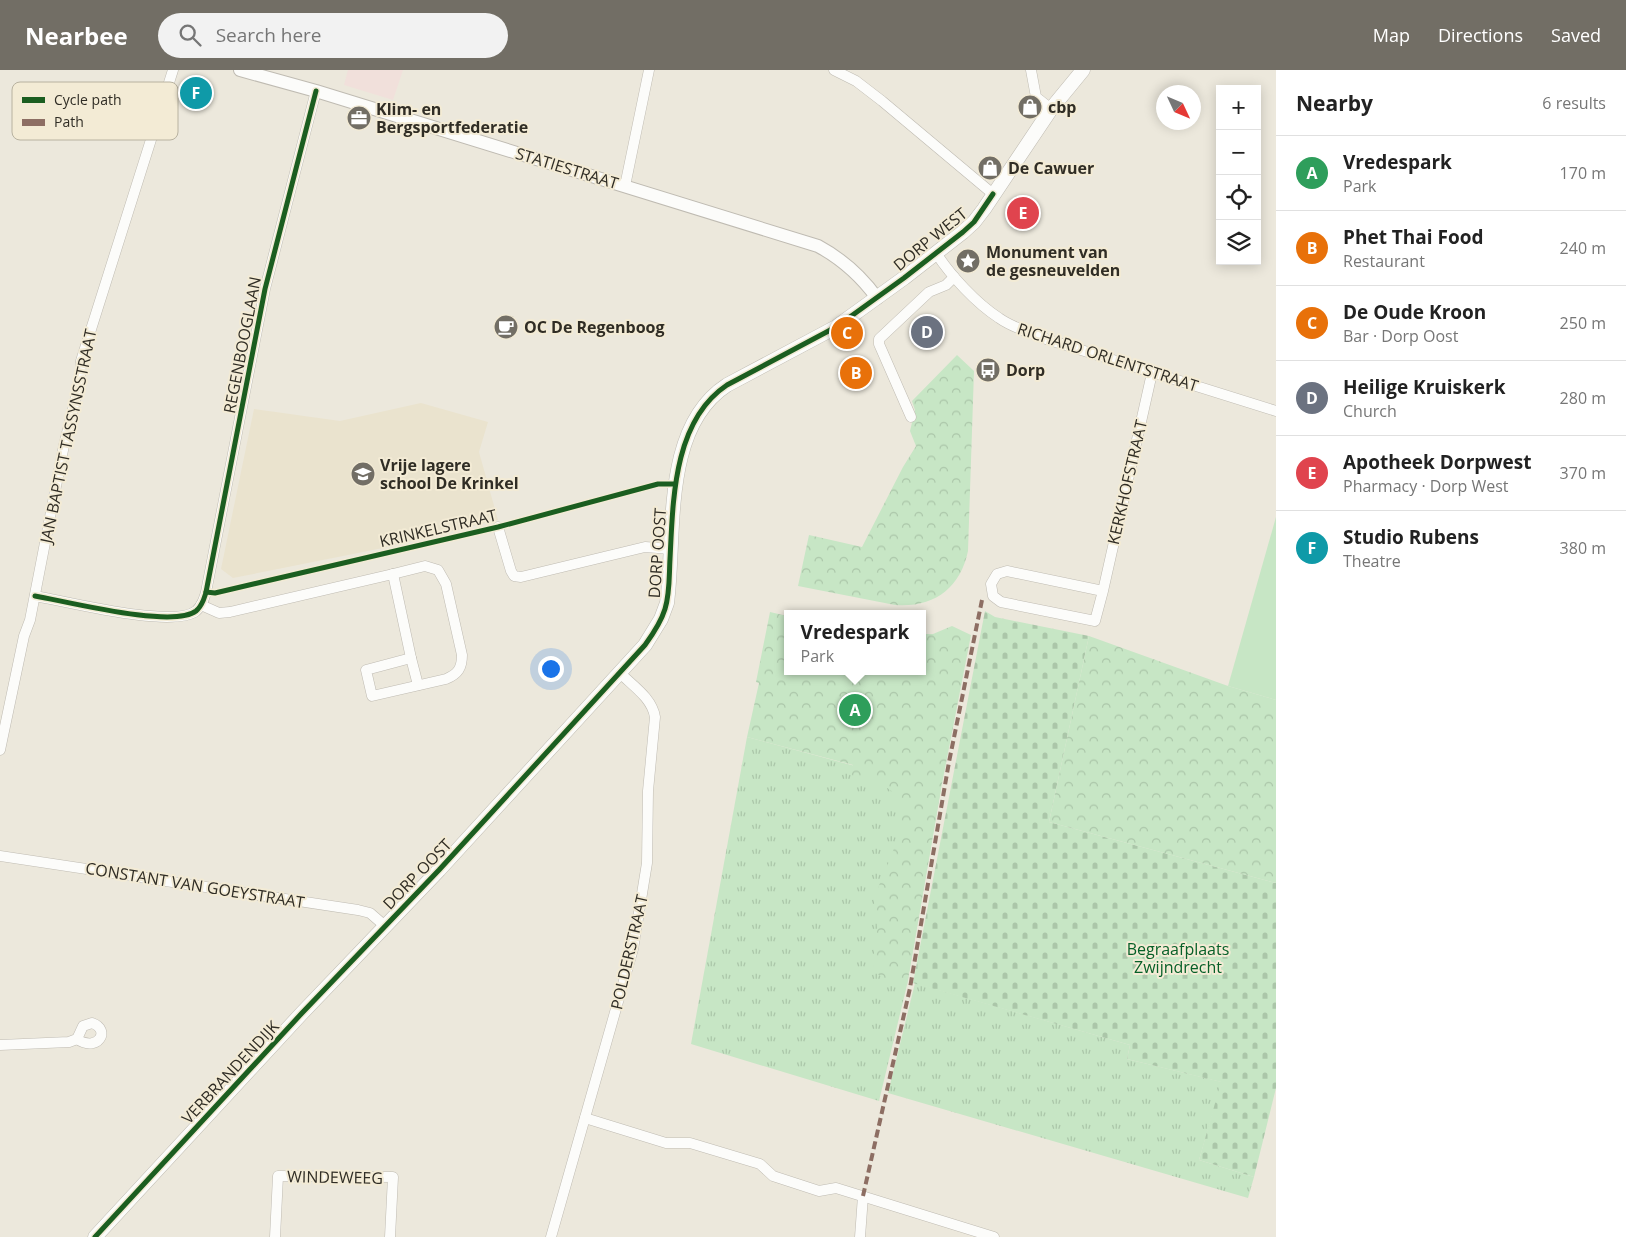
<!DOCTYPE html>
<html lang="en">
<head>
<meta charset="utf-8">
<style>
  body { margin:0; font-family:"Open Sans",sans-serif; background:#f2f2f2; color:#222 }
  .controls { position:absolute; right:15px; top:15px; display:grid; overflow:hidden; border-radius:0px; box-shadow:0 2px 12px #0003 }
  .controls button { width:45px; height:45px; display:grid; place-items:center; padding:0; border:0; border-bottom:1px solid #e0e0e0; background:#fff; color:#222; font:25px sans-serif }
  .compass { position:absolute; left:1156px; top:15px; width:45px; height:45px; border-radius:50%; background:#fff; box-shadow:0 2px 12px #0003; rotate:134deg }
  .you { position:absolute; left:550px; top:598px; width:18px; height:18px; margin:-12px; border:4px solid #fff; border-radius:50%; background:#1a73e8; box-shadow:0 0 0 8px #1a73e833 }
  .badge { display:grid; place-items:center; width:32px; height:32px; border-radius:50%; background:#726e65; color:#fff; font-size:16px; font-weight:700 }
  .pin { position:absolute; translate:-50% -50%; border:2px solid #fff; box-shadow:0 1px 5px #0006 }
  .popup { position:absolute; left:784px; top:540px; width:142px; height:65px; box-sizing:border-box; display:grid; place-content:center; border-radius:0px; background:#fff; filter:drop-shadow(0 1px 4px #0005); font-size:16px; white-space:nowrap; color:#767676 }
  .popup b { font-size:19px; color:#222 }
  .popup::after { content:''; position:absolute; left:50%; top:100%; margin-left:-10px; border:10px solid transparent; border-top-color:#fff }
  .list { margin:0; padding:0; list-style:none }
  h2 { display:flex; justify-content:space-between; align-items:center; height:65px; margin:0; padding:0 20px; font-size:21px }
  h2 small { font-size:16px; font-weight:400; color:#767676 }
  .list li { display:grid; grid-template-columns:32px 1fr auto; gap:15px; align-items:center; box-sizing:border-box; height:75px; padding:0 20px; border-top:1px solid #e0e0e0 }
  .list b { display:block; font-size:19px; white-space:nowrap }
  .list p { margin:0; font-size:16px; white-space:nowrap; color:#767676 }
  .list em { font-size:16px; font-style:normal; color:#767676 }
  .icon { flex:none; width:28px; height:28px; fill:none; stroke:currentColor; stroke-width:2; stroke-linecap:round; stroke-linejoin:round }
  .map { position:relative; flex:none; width:1276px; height:1167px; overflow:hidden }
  header { display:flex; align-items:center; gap:30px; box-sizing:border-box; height:70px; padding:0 25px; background:#726e65; color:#fff }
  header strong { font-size:24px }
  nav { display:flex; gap:28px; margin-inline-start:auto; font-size:18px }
  .search { width:350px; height:45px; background:#f2f2f2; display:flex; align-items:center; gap:12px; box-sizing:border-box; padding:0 18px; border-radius:28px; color:#767676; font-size:19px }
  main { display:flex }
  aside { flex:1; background:#fff }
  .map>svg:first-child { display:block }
  .commercial { fill:#f1e0db }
  .built { fill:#eae3ce }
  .grass { fill:url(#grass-tufts) }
  .cemetery { fill:url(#cemetery-stones) }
  .park { fill:url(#park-crowns) }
  .garden { fill:#c7e6c5 }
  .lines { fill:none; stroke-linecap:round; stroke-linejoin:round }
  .minor-casing { stroke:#bfbbb2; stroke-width:11 }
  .tertiary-casing { stroke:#bfbbb2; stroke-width:14 }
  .secondary-casing { stroke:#bfbbb2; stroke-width:15 }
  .minor { stroke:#fcfcfa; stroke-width:10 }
  .tertiary { stroke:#fcfcfa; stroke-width:12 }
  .secondary { stroke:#fcfcfa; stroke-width:14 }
  .quiet { stroke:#8d6e63; stroke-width:4; stroke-dasharray:8 4; stroke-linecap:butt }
  .cycleway-casing { stroke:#f3ebd5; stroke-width:8 }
  .cycleway { stroke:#1b5e20; stroke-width:5 }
  .labels { text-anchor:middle; stroke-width:4; stroke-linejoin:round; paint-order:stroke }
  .poi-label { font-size:16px; font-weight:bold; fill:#302d25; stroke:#f3ebd5; text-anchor:start }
  .street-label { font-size:16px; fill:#302d25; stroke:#f3ebd5 }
  .park-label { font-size:16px; fill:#076028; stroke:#f3ebd5 }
  .key { fill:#f3ebd5; stroke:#b8b2a0; stroke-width:1 }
  .key-label { font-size:14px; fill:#302d25 }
</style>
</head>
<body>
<header>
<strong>Nearbee</strong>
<div class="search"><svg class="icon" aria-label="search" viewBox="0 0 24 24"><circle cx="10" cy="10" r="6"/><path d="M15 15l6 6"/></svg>Search here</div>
<nav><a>Map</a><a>Directions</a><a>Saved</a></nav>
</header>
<main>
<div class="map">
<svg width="1276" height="1167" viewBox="0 0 1276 1167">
  <defs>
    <pattern id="grass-tufts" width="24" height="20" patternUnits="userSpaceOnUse" patternTransform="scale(1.25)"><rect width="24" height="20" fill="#c7e6c5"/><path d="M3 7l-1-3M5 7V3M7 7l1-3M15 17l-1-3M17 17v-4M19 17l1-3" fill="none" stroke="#abc6a9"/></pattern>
    <pattern id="cemetery-stones" width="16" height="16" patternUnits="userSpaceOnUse" patternTransform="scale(1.25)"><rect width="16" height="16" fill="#c7e6c5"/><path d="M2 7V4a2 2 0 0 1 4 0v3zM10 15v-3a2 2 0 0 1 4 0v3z" fill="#abc6a9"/></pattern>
    <pattern id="park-crowns" width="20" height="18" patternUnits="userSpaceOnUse" patternTransform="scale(1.25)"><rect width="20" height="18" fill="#c7e6c5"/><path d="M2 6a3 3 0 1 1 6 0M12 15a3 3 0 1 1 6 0" fill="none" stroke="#abc6a9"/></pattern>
  </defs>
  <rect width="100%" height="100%" fill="#ece8dc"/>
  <!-- commercial -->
  <polygon class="commercial" points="348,0 403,0 393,30 344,15"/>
  <!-- built -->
  <polygon class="built" points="421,333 488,352 479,382 498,450 383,478 233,508 221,499 254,339 340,351"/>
  <!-- grass -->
  <g class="grass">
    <polygon points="747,667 941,719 907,915 879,1031 691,974"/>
    <polygon points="915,913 1130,975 1127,989 1222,1012 1199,1090 1254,1107 1248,1128 888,1023"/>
  </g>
  <!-- cemetery -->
  <polygon class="cemetery" points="985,541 995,547 1089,566 1049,752 1276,813 1276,1018 1254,1107 1199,1090 1221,1012 1127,989 1130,975 913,913"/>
  <!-- park -->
  <g class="park">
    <path d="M957,285L974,301L968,481C960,519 933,538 895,535L798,516L809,465L862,477L903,397L916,376L910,361L915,340L912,331Z"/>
    <path d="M770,542L787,546L788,601H922L923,564H933L952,556L971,565L941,719L907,915C863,904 873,900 877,861C878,850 872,837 875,827C883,800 914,750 895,725C887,713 863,709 850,705L853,695L747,667L759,613L756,612Z"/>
    <polygon points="1089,566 1228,616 1276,630 1276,813 1049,752"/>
  </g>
  <!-- garden -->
  <polygon class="garden" points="1276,447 1276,630 1228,616"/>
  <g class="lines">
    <defs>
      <g id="minor">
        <polyline points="834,0 856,11 882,31 993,124"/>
        <polyline points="1031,0 1036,27 1051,39"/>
        <polyline points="625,116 649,0"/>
        <path d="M936,183C951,206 976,233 999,248C1013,258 1031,263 1046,269L1276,341"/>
        <polyline points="911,347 879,274 879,269 929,222 946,215 954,207"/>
        <polyline points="498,457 511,501 514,506 521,507 645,477 671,479"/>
        <polyline points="393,504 411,588 418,615"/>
        <polyline points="1103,521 1007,501 997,504 991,514 993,526 1001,532 1095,551 1103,521 1152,303"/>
        <path d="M35,526C65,531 173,559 196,541C202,536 206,525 207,517L265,219L316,21"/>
        <path d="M201,535L219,543L230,542L393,504L425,496L438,500L446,514L462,585C462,598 458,604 446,609L372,626L366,600L411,588"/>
        <polyline points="0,680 24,566 30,550 64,375 80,311 81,291 173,0"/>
        <polyline points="0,786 358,840 370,843 385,856"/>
        <path d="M92,953C112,960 97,983 77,969L83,956Z"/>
        <polyline points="0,975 69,972 77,969"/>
        <polyline points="585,1048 666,1073 690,1073 760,1094 773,1106 819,1121 836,1118 994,1167"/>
        <polyline points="275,1167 278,1106 393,1107 390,1167"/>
        <path d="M551,1167L633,879L647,793L648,721L655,647C652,628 633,616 620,603"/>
        <polyline points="860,1167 863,1126"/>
      </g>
      <path id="tertiary" d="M240,0L316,21L818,176C842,189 861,206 877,228"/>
      <path id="secondary" d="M95,1167L302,943L439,800L645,575L661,549L667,533C676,464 661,358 727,315L836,257L904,208L963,162L974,152L984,139L1051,39L1083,0"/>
    </defs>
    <!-- minor casing -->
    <use href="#minor" class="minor-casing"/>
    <!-- tertiary casing -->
    <use href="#tertiary" class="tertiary-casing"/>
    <!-- secondary casing -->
    <use href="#secondary" class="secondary-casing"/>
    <!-- minor -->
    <use href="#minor" class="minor"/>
    <!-- tertiary -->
    <use href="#tertiary" class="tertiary"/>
    <!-- secondary -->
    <use href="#secondary" class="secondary"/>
    <!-- quiet -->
    <polyline class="quiet" points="863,1126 910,918 949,692 982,530"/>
    <defs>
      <g id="cycleway">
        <polyline points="206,522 215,523 498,457 658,414 675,414"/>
        <path d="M35,526C65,531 173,559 196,541C202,536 206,525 207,517L265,219L316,21"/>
        <path d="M95,1167L302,943L439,800L645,575C653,564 661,552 665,539C670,523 669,506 670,489C673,431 673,351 727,315L836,257L904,208L963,162L974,152L993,124"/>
      </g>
    </defs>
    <!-- cycleway casing -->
    <use href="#cycleway" class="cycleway-casing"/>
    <!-- cycleway -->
    <use href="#cycleway" class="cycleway"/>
  </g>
  <!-- icons -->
  <defs>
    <symbol id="shop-disc" viewBox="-11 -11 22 22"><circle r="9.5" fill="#726e65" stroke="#f3ebd5"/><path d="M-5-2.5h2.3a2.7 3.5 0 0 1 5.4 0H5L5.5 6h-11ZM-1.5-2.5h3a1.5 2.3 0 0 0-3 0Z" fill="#fff"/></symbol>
    <symbol id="office-disc" viewBox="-11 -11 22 22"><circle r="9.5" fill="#726e65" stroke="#f3ebd5"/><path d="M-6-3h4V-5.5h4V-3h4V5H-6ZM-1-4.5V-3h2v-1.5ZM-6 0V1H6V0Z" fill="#fff"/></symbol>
    <symbol id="sight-disc" viewBox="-11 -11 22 22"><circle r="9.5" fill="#726e65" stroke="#f3ebd5"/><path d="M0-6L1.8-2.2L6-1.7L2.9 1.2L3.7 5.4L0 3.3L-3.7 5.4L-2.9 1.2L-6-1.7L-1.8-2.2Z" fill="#fff"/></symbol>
    <symbol id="cafe-disc" viewBox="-11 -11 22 22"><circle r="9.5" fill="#726e65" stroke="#f3ebd5"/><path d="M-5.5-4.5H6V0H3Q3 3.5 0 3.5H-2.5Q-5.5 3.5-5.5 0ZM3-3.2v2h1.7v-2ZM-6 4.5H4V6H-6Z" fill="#fff"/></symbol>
    <symbol id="bus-disc" viewBox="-11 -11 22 22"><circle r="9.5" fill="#726e65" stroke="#f3ebd5"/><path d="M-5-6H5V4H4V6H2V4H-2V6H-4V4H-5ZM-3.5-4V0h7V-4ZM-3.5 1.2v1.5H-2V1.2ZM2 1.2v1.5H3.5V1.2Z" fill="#fff"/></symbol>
    <symbol id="school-disc" viewBox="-11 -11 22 22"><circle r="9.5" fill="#726e65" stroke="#f3ebd5"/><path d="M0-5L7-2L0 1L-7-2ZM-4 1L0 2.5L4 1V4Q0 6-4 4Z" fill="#fff"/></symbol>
  </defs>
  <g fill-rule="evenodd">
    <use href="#shop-disc" x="1016" y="23" width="28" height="28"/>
    <use href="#office-disc" x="345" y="34" width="28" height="28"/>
    <use href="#shop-disc" x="976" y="84" width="28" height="28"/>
    <use href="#sight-disc" x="954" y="177" width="28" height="28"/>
    <use href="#cafe-disc" x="492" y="243" width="28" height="28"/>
    <use href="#bus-disc" x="974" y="286" width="28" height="28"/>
    <use href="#school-disc" x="349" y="390" width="28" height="28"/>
  </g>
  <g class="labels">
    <!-- poi labels -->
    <g class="poi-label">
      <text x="1048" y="43">cbp</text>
      <text x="376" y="45">Klim- en<tspan x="376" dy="18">Bergsportfederatie</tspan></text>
      <text x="1008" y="104">De Cawuer</text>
      <text x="986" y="188">Monument van<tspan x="986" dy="18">de gesneuvelden</tspan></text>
      <text x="524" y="263">OC De Regenboog</text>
      <text x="1006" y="306">Dorp</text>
      <text x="380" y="401">Vrije lagere<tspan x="380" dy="18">school De Krinkel</tspan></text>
    </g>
    <!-- street labels -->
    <g class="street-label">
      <text transform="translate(567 98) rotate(17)" y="6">STATIESTRAAT</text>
      <text transform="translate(930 169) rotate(-39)" y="6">DORP WEST</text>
      <text transform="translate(242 275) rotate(-79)" y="6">REGENBOOGLAAN</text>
      <text transform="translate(1108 287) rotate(18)" y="6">RICHARD ORLENTSTRAAT</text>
      <text transform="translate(68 366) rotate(-78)" y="6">JAN BAPTIST TASSYNSSTRAAT</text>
      <text transform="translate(1127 412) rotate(-77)" y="6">KERKHOFSTRAAT</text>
      <text transform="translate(438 458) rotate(-13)" y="6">KRINKELSTRAAT</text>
      <text transform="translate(657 483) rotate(-86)" y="6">DORP OOST</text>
      <text transform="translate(417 804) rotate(-46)" y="6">DORP OOST</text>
      <text transform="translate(195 815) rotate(9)" y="6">CONSTANT VAN GOEYSTRAAT</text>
      <text transform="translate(629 882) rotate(-77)" y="6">POLDERSTRAAT</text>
      <text transform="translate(230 1002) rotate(-47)" y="6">VERBRANDENDIJK</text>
      <text transform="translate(335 1107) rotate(1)" y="6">WINDEWEEG</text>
    </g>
    <!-- park labels -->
    <g class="park-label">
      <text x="1178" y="885">Begraafplaats<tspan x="1178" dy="18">Zwijndrecht</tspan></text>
    </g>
  </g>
  <!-- legend -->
  <rect x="12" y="12" width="166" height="58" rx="8" class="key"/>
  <rect x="22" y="27" width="23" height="6" fill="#1b5e20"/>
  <rect x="22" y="49" width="23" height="7" fill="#8d6e63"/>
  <g class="key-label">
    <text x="54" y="35">Cycle path</text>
    <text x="54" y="57">Path</text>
  </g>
</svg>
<div class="controls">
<button>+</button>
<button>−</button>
<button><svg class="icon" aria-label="locate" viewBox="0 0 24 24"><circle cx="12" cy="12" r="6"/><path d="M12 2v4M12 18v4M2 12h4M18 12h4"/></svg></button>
<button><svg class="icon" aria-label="layers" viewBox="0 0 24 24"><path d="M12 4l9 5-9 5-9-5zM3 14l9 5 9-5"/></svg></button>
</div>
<svg class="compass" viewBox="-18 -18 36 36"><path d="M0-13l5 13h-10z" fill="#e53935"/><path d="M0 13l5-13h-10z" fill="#767676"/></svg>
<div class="you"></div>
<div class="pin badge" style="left:855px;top:640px;background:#2e9e5b">A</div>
<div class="popup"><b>Vredespark</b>Park</div>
<div class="pin badge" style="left:856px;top:303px;background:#e8710a">B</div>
<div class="pin badge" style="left:847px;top:263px;background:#e8710a">C</div>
<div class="pin badge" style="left:927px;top:262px;background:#6b7280">D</div>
<div class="pin badge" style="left:1023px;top:143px;background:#e0444e">E</div>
<div class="pin badge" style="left:196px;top:23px;background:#0f9aa8">F</div>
</div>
<aside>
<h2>Nearby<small>6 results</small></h2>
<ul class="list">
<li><span class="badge" style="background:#2e9e5b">A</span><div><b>Vredespark</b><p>Park</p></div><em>170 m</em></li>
<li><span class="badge" style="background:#e8710a">B</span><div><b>Phet Thai Food</b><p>Restaurant</p></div><em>240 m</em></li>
<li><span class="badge" style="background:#e8710a">C</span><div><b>De Oude Kroon</b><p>Bar · Dorp Oost</p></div><em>250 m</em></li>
<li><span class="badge" style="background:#6b7280">D</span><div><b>Heilige Kruiskerk</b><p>Church</p></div><em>280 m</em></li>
<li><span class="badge" style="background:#e0444e">E</span><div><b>Apotheek Dorpwest</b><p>Pharmacy · Dorp West</p></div><em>370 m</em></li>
<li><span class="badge" style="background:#0f9aa8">F</span><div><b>Studio Rubens</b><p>Theatre</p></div><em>380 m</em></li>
</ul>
</aside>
</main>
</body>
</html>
